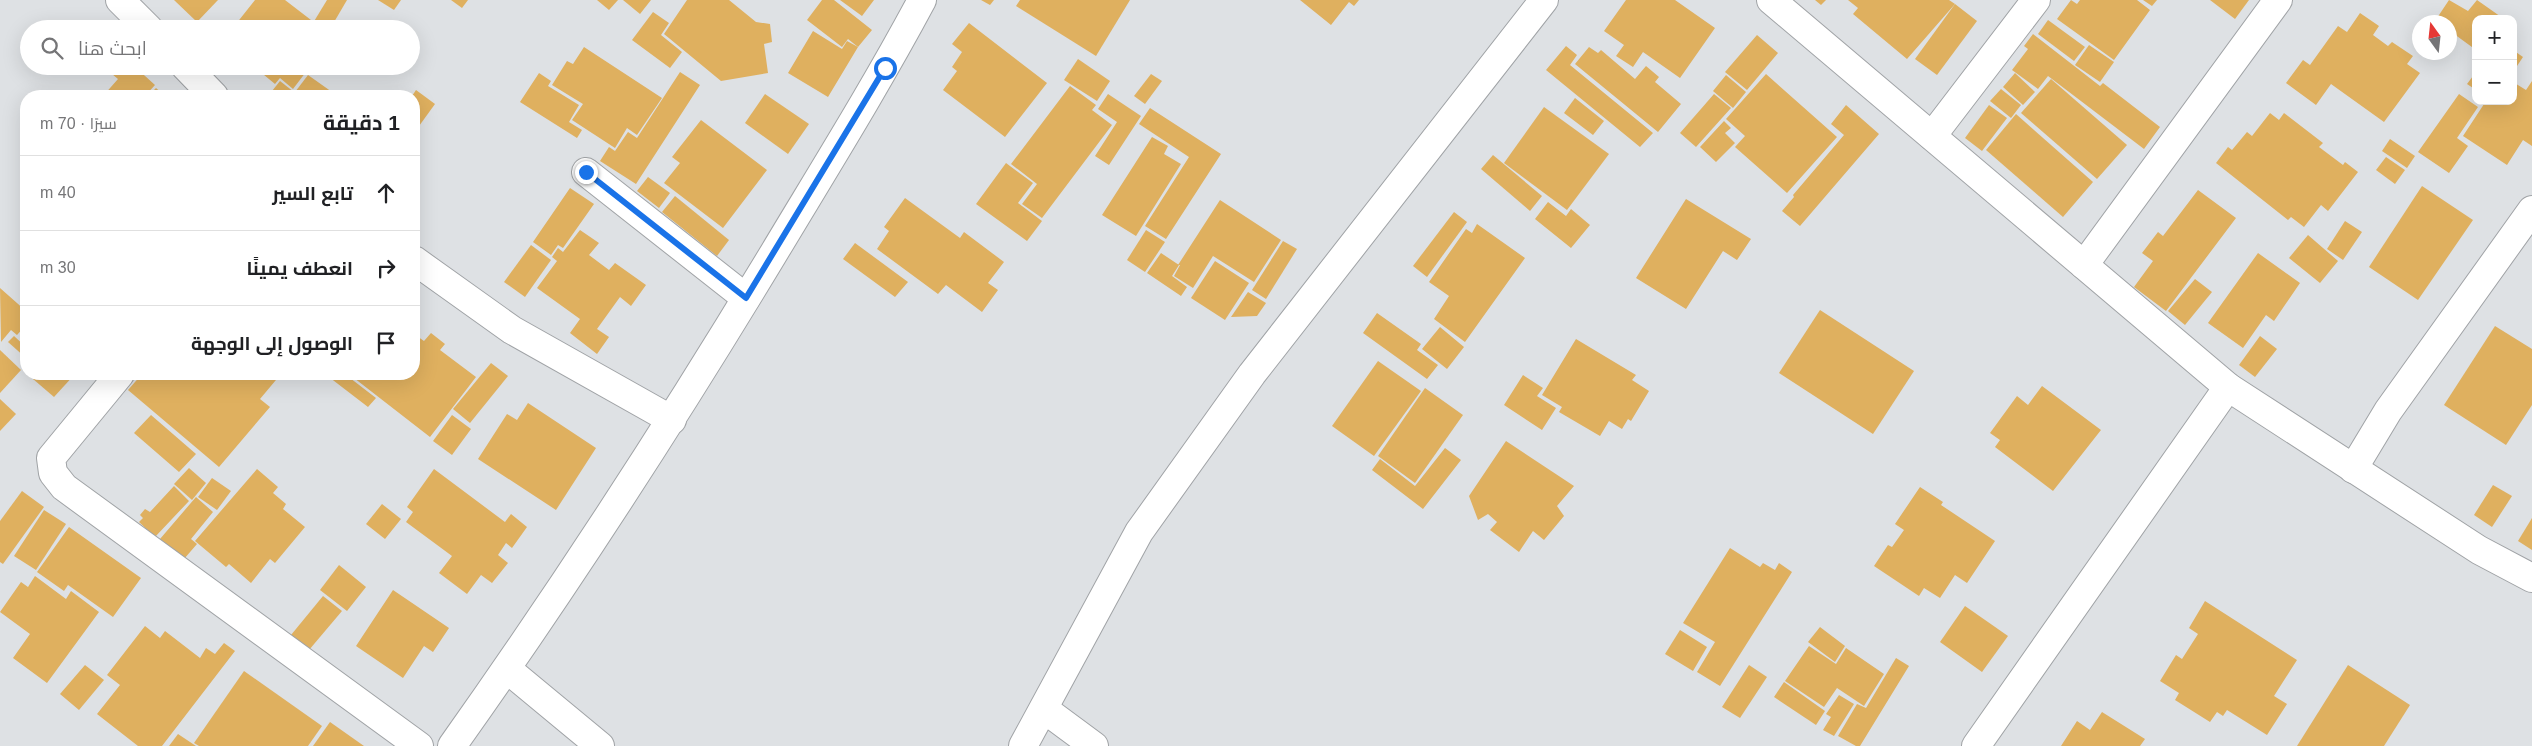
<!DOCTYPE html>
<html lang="ar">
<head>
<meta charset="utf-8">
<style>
  body { margin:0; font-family:Helvetica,Cairo,sans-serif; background:#f6f6f6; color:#202124; direction:rtl }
  .controls { position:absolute; right:15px; top:15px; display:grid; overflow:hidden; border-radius:10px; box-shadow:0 5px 20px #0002 }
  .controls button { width:45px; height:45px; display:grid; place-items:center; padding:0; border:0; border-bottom:1px solid #e0e0e0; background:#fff; color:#202124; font:25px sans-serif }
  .compass { position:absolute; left:2412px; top:15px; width:45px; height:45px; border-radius:50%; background:#fff; box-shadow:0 5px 20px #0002; rotate:345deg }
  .stop { position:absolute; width:15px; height:15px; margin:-11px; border:4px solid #1a73e8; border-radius:50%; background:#fff }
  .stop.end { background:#1a73e8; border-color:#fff; box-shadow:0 1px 5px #0008 }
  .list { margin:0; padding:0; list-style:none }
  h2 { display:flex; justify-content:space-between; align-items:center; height:65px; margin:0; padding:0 20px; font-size:21px }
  h2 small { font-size:16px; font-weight:400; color:#757577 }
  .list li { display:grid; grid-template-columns:32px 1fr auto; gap:15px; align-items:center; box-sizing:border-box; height:75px; padding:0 20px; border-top:1px solid #e0e0e0 }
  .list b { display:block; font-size:19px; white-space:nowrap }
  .list em { font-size:16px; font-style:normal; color:#757577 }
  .icon { flex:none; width:28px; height:28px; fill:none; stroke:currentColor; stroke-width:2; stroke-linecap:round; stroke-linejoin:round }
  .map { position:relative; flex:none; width:2532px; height:746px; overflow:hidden; direction:ltr }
  .search { position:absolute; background:#fff; box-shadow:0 5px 20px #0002; left:20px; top:20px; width:400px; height:55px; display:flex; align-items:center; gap:12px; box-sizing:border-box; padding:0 18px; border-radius:28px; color:#757577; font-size:19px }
  .panel { position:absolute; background:#fff; box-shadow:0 5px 20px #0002; left:20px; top:90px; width:400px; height:290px; border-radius:20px; direction:rtl }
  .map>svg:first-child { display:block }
  .building { fill:#dfb05f }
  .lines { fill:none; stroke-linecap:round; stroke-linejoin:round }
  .street-casing { stroke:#a0a3a6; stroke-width:30 }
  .street { stroke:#fff; stroke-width:28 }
  .route { stroke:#1a73e8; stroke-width:6 }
</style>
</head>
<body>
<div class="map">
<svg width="2532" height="746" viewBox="0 0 2532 746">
  <rect width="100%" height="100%" fill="#dee1e4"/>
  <!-- building -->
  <g class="building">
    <polygon points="174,0 218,0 197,22"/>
    <polygon points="255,0 285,0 311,20 308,23 315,29 232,29"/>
    <polygon points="327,0 347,0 330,29 322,29 313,23"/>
    <polygon points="378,0 401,0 394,10"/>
    <polygon points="451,0 468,0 462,8"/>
    <polygon points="597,0 618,0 609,10"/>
    <polygon points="623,0 651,0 640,14"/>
    <polygon points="687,0 729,0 756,22 770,24 772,42 764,44 768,73 721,81 664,34"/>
    <polygon points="822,0 834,0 872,30 858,47 848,39 842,47 807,20"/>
    <polygon points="840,0 874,0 862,16"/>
    <polygon points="981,0 994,0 990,5"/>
    <polygon points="1020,0 1130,0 1096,56 1016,6"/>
    <polygon points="1300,0 1359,0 1354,6 1349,2 1331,25"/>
    <polygon points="1626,0 1675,0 1715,28 1680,78 1643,52 1633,67 1616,56 1624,45 1604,31"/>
    <polygon points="1815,0 1826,0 1821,5"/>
    <polygon points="1848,0 1949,0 1955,4 1907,59 1853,14 1858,8"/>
    <polygon points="2071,0 2077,4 2080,0 2137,0 2150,10 2114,60 2057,19"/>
    <polygon points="2143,0 2157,0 2152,6"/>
    <polygon points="2210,0 2249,0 2235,19"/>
    <polygon points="2449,0 2468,11 2477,0 2504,19 2476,19 2476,50 2450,31 2450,22 2435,21"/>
    <polygon points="1955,4 1977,21 1937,75 1915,59"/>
    <polygon points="653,12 669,23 661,35 682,52 670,68 632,40"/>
    <polygon points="2360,13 2379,26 2373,35 2388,46 2392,42 2413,56 2407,64 2420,73 2384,122 2331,84 2316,105 2286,83 2303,60 2310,65 2338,26 2347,32"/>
    <polygon points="2048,20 2085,47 2074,61 2038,34"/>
    <polygon points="969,23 1047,83 1005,137 943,90 957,71 952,67 962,52 952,44"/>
    <polygon points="813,31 842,49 847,41 858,47 828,97 788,73"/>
    <polygon points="2033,34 2100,86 2103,83 2160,127 2144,149 2048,76 2038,89 2012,70 2028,49 2024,46"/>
    <polygon points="1757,35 1778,53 1747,90 1725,72"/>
    <polygon points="2089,45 2114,62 2100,82 2075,65"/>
    <polygon points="1566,46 1577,55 1570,65 1653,133 1640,147 1546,70"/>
    <polygon points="584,47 662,98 637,135 627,128 615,148 572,120 583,104 552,85 567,61 573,64"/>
    <polygon points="1589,47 1598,53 1601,50 1635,79 1646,66 1659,77 1655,82 1681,104 1658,132 1575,64"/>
    <polygon points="2513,50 2523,57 2513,72"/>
    <polygon points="1078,59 1110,81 1097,101 1064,80"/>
    <polygon points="120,66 134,66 155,85 145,96 103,96 118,79 112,74"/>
    <polygon points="253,66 306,66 309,68 293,89 280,78 275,84"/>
    <polygon points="680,72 700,85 636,184 600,161 609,147 615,151 628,132 637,138"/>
    <polygon points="2476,72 2476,90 2467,84"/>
    <polygon points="539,73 551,81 548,86 579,105 569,122 582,130 577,138 520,102"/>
    <polygon points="2015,73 2035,92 2023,105 2003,87"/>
    <polygon points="1151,74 1162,81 1145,104 1134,96"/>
    <polygon points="1766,74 1837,137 1787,193 1735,147 1745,136 1726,119"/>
    <polygon points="308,75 332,92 329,96 292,96"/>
    <polygon points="1726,75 1746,92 1733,108 1713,91"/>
    <polygon points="2051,79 2127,145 2097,179 2021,113"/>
    <polygon points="280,81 294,92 291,96 268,96"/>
    <polygon points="2532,81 2532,146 2523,140 2507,165 2463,136 2486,101 2513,101 2513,82 2526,90"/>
    <polygon points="1070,86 1096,105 1092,110 1112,125 1042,218 1022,204 1037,184 1011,164"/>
    <polygon points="156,88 165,96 148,96"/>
    <polygon points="2001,89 2021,105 2011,118 1990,101"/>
    <polygon points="416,90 435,104 414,133 412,96"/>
    <polygon points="765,94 809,124 788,154 745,123"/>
    <polygon points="1108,94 1141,116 1109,165 1095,156 1117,122 1098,109"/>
    <polygon points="1714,94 1731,108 1696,147 1680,133"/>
    <polygon points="2459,94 2478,107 2457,138 2468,146 2449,173 2418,152"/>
    <polygon points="1575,98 1604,121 1593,135 1564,113"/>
    <polygon points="1846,105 1879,134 1800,226 1782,211 1794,197 1793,195 1844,135 1831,124"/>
    <polygon points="1989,105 2007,118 1982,151 1965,138"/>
    <polygon points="1544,107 1609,154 1567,210 1504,163"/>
    <polygon points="1150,108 1221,154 1166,239 1145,226 1189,157 1139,124"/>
    <polygon points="2270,113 2279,120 2284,113 2323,143 2319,147 2343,165 2345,162 2358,172 2328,211 2321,205 2304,227 2291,217 2288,220 2216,163 2228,147 2232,150 2247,132 2252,136"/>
    <polygon points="2016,114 2093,182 2063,217 1986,150"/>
    <polygon points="701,120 767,170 723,228 664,183 680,163 672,157"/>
    <polygon points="1724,121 1731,128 1725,133 1735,143 1716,162 1700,147"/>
    <polygon points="1152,137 1168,146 1164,154 1181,164 1136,236 1102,215"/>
    <polygon points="2390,139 2415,156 2407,168 2382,151"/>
    <polygon points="1493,155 1542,196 1530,211 1481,169"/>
    <polygon points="2386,157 2405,170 2395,184 2376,170"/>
    <polygon points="1006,163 1033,183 1018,203 1042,221 1027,241 976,204"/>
    <polygon points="648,177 670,193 659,208 637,191"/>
    <polygon points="2422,186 2473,220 2418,300 2369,267"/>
    <polygon points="570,188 594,204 563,248 558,245 551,255 533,242"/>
    <polygon points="2198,190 2236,218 2166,311 2134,287 2153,261 2142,253 2158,232 2163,236"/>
    <polygon points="675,196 729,240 717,256 662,212"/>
    <polygon points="905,198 960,238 964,232 1004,262 988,283 998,290 982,312 946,285 938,294 877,249 889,231 884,227"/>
    <polygon points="1686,199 1751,239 1737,260 1723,251 1686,309 1636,278"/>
    <polygon points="1220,200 1281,240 1254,282 1213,256 1193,288 1174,276 1180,265 1178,265"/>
    <polygon points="1548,202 1566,216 1571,209 1590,225 1571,248 1535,219"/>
    <polygon points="1454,212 1467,222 1427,277 1413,266"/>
    <polygon points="2345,221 2362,232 2343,260 2327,249"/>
    <polygon points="1477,224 1525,258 1465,342 1434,319 1449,296 1429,282 1466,229 1472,233"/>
    <polygon points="580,230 599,243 589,255 609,270 615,263 646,285 631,306 620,297 597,329 609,337 597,354 570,333 580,319 537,288 557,261 552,257 558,248 563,252"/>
    <polygon points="1146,230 1165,242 1145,272 1127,260"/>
    <polygon points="2308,235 2338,261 2320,283 2289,258"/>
    <polygon points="1283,241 1297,249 1266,299 1252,290"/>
    <polygon points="855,243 908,282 895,297 843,259"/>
    <polygon points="531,245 551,260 525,297 504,282"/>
    <polygon points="1161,253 1179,265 1172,276 1187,287 1181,296 1147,273"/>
    <polygon points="2258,253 2300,283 2274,321 2266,315 2243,348 2208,323"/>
    <polygon points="1215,261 1249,283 1225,320 1191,298"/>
    <polygon points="2195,279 2212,292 2185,325 2168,311"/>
    <polygon points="0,288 26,311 26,325 17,335 11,330 1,342"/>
    <polygon points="1248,292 1266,303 1257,316 1231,317"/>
    <polygon points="1820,310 1914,371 1873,434 1779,373"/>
    <polygon points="1377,313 1421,344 1417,350 1438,365 1427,379 1363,333"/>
    <polygon points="2495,326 2532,349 2532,405 2506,445 2444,405"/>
    <polygon points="1440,327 1464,347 1447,369 1422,349"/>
    <polygon points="26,331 26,343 20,338"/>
    <polygon points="431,333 445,344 440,350 476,377 430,437 354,378 358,374 414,374 414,334 424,341"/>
    <polygon points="14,336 26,347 26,358 8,342"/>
    <polygon points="2260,336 2277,349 2255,377 2239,365"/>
    <polygon points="1576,339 1636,375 1632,380 1649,391 1631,421 1628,419 1622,429 1609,421 1600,436 1559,412 1562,407 1542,395"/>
    <polygon points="0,350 21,370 0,393"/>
    <polygon points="1378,361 1421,391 1374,456 1332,426"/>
    <polygon points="491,363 508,376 470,423 453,409"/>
    <polygon points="38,374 75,374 54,397 33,379"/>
    <polygon points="142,374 281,374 260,399 270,407 219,467 128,390"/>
    <polygon points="325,374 353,374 350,378 376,398 368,407"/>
    <polygon points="1523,375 1543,388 1537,396 1556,408 1542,430 1504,405"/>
    <polygon points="2042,386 2101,430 2053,491 1995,447 2000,440 1990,433 2017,396 2028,405"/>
    <polygon points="1425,388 1463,415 1415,483 1378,456"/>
    <polygon points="0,399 16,414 0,431"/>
    <polygon points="528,403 596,448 556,510 478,459 507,414 517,420"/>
    <polygon points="151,415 196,454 179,472 134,433"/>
    <polygon points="452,415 471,429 452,455 433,441"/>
    <polygon points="1506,441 1574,486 1557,506 1564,516 1544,540 1533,531 1519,552 1490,530 1497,522 1488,514 1478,520 1469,496"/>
    <polygon points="1445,448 1461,460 1423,509 1372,470 1380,459 1415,486"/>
    <polygon points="189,468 206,483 192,500 174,484"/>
    <polygon points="257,469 278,487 273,493 286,504 283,509 305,527 275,563 270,559 251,583 229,564 226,567 195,541"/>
    <polygon points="434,469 505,522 511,514 527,527 512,548 506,543 498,555 508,563 492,583 481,575 467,594 439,573 452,556 406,522 413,512 407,507"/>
    <polygon points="212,478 231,491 217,510 198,497"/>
    <polygon points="2493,485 2512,496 2492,527 2474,515"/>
    <polygon points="174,486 189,501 155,537 139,522 143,518 140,515 145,509 150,512"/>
    <polygon points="1920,487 1943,502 1941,505 1995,541 1967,583 1955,575 1940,598 1924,588 1919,596 1874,566 1888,545 1892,547 1904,530 1895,524"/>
    <polygon points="22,491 44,507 3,564 0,562 0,521"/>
    <polygon points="196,497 213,512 191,539 197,544 184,559 160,539"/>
    <polygon points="382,504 401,519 385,539 366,524"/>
    <polygon points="44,510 66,524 36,570 14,556"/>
    <polygon points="2532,518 2532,550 2518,541"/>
    <polygon points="69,527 141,578 113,617 68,585 64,591 37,572"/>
    <polygon points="1730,548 1760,567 1763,563 1775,570 1779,563 1792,572 1720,686 1697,672 1715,642 1683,623"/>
    <polygon points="339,565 366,587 347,611 320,590"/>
    <polygon points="35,576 66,599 71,591 99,612 47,683 13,658 30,634 0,612 21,582 28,587"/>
    <polygon points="393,590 449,628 433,652 424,646 403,678 356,646"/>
    <polygon points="323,596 342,611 309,650 291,635"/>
    <polygon points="2205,601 2297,660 2274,696 2287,704 2267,735 2227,710 2223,716 2217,712 2210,722 2175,700 2179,693 2160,681 2176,655 2182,659 2198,634 2189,628"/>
    <polygon points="1965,606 2008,636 1982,672 1940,642"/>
    <polygon points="145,626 160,638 165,631 200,658 206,648 215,654 224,643 235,651 162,746 138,746 97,714 120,685 107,675"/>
    <polygon points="1820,627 1845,646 1835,662 1808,642"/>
    <polygon points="1680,630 1707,647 1693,671 1665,654"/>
    <polygon points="1809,646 1836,664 1846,648 1884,674 1864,706 1837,688 1824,707 1785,681"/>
    <polygon points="1896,658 1909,666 1860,746 1856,746 1838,736 1857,704 1866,708"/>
    <polygon points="85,665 104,680 79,710 60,694"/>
    <polygon points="1749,665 1767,677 1740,718 1722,707"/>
    <polygon points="2348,665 2410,705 2384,746 2297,746"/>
    <polygon points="244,671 322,726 308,746 199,746 194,743"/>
    <polygon points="1784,682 1825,711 1816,725 1774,697"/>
    <polygon points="1839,695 1854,704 1834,736 1823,730 1831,717 1826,714"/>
    <polygon points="2102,712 2145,739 2140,746 2061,746 2077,721 2090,730"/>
    <polygon points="330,722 364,746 313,746"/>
    <polygon points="178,734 196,746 169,746"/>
  </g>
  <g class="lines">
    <defs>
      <g id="street">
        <polyline points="120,0 149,29"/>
        <polyline points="1771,0 2228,387 2479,550 2532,578"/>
        <polyline points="185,66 214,96"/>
        <polyline points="1932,136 2036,0"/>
        <polyline points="586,172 746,298"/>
        <polyline points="414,260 512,330 672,420"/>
        <polyline points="2084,265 2278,0"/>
        <polyline points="120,374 51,458 53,473 64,487 419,746"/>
        <polyline points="2353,469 2388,411 2532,210"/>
        <polyline points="507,669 600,746"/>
        <polyline points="1044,709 1094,746"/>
        <path d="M452,746C565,587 671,423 772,256C823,171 875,88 922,0"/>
        <polyline points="1023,746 1139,532 1252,374 1544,0"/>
        <polyline points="1976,746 2228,387"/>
      </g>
    </defs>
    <!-- street casing -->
    <use href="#street" class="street-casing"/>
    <!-- street -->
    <use href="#street" class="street"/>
  </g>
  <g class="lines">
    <!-- route -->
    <polyline class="route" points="586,172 746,298 885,68"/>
  </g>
</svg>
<div class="controls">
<button>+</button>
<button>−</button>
</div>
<svg class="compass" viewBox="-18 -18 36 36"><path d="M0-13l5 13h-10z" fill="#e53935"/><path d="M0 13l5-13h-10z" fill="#757577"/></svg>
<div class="stop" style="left:885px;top:68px"></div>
<div class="stop end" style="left:586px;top:172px"></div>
<div class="search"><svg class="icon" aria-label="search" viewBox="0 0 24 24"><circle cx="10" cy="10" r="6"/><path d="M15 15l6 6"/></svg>ابحث هنا</div>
<section class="panel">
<h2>1 دقيقة<small>سيرًا · 70 m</small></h2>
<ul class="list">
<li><svg class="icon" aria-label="ahead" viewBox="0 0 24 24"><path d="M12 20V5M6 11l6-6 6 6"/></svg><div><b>تابع السير</b></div><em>40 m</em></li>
<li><svg class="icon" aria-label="right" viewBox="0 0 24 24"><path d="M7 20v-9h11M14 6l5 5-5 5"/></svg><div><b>انعطف يمينًا</b></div><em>30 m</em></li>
<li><svg class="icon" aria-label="arrive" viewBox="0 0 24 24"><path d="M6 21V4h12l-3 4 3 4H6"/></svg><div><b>الوصول إلى الوجهة</b></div></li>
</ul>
</section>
</div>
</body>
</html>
